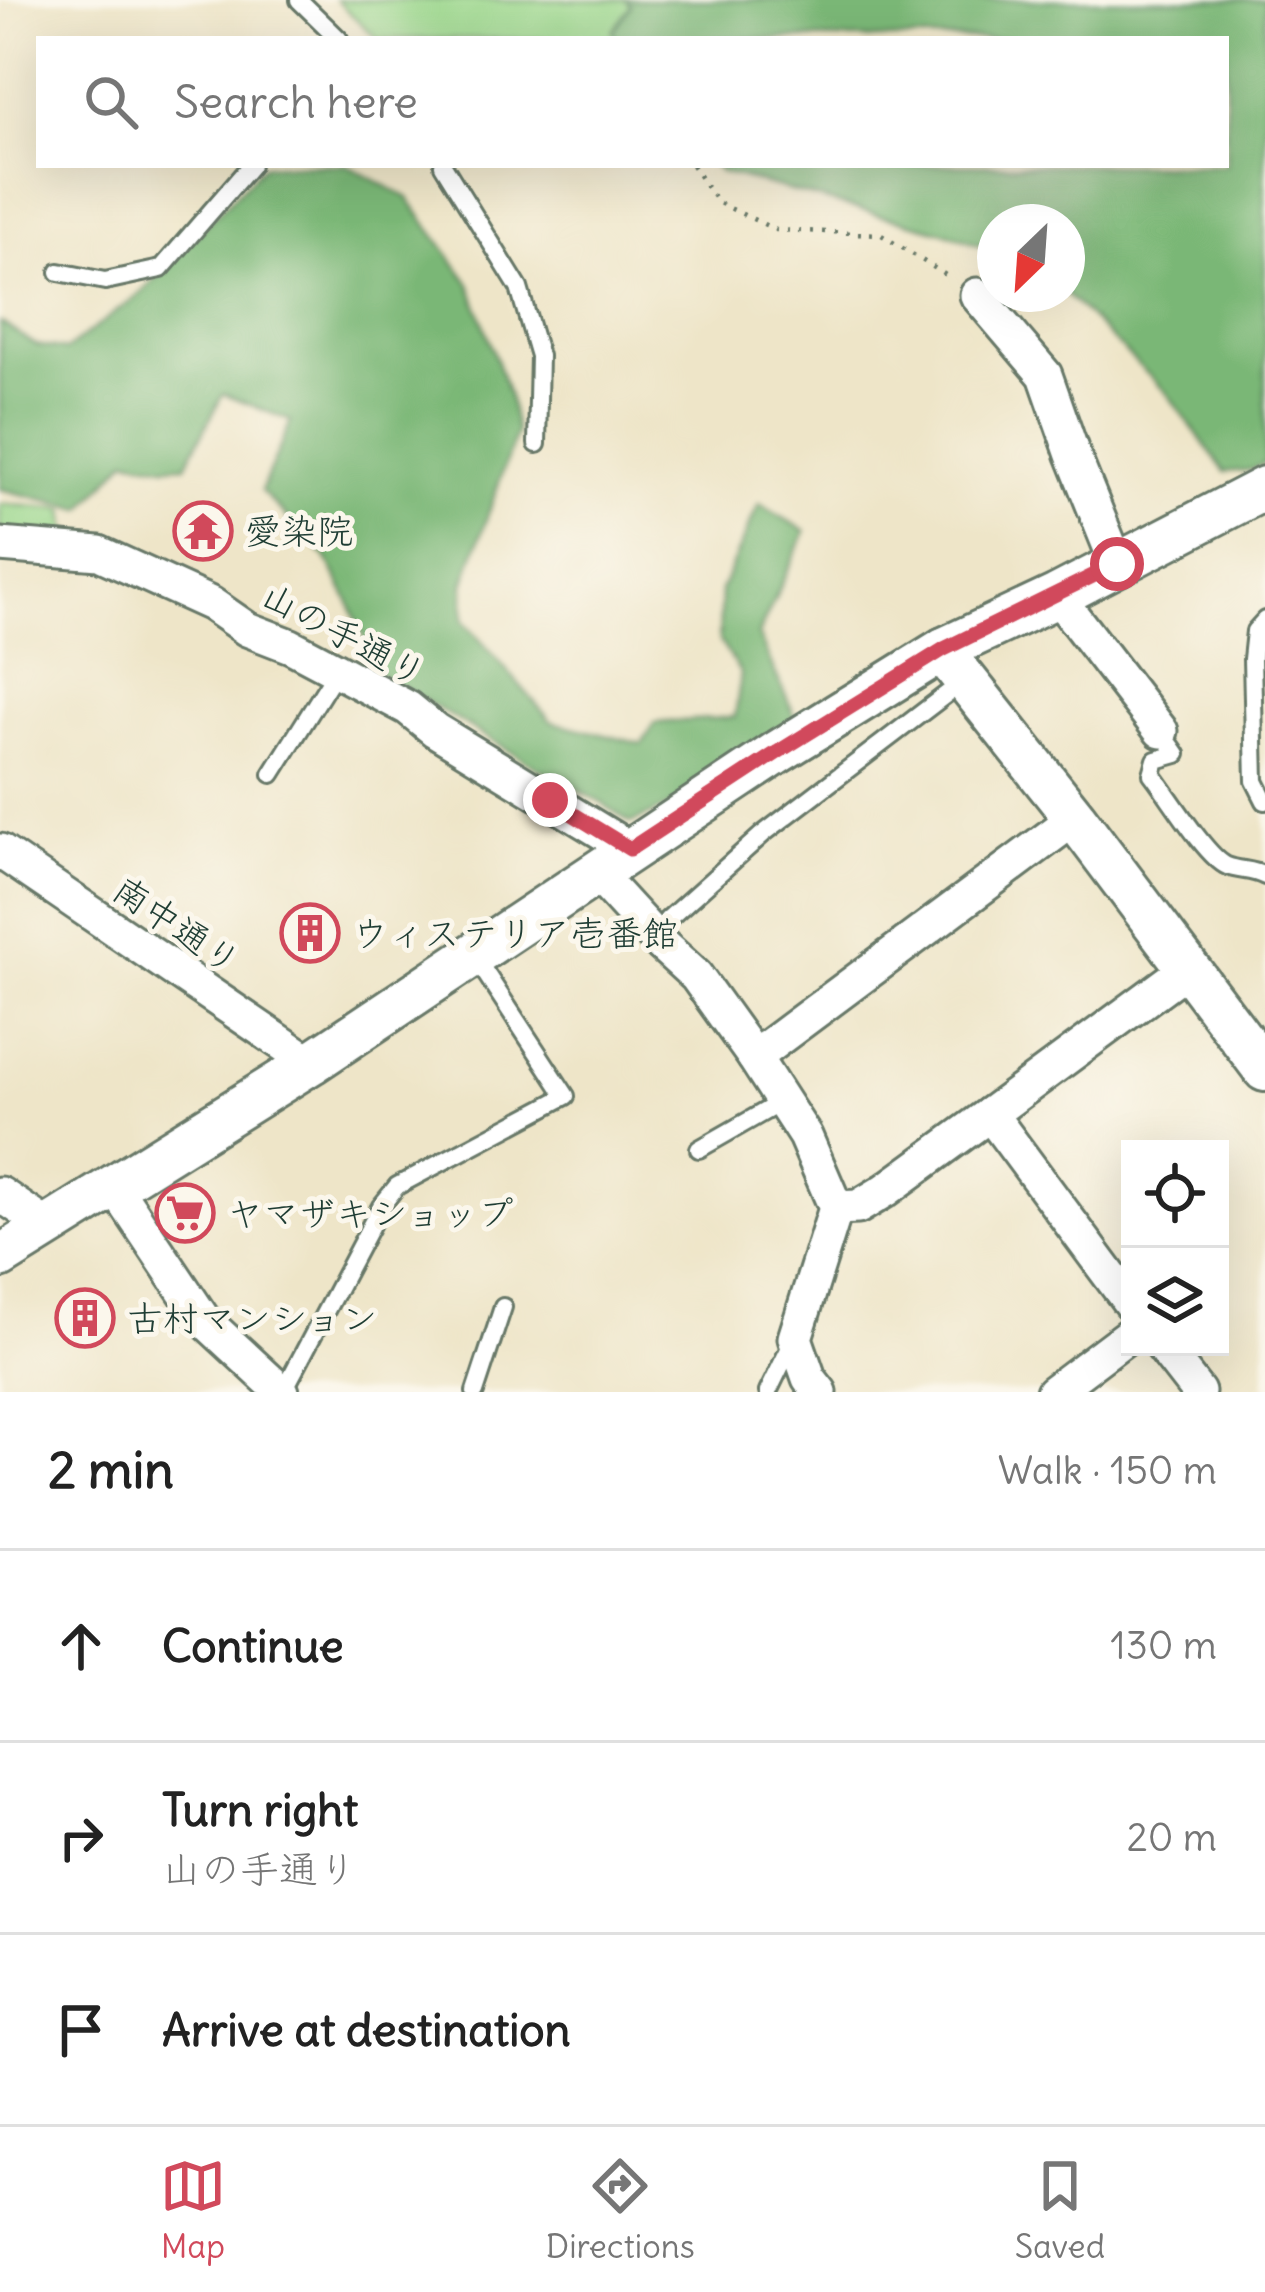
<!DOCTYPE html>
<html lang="en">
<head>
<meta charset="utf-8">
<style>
  body { margin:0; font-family:Delius,"Klee One",sans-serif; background:#f6f6f6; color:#222 }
  .controls { position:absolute; right:36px; bottom:36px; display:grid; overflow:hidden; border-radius:0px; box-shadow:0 12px 48px #0002 }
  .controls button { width:108px; height:108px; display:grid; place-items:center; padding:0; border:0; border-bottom:3px solid #e0e0e0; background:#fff; color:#222; font:60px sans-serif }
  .compass { position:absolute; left:977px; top:204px; width:108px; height:108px; border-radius:50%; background:#fff; box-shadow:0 12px 48px #0002; rotate:205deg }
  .stop { position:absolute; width:36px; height:36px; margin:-27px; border:9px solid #d1495b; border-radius:50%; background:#fff }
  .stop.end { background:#d1495b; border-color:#fff; box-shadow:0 3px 12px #0008 }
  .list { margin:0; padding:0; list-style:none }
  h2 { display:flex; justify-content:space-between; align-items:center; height:156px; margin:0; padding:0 48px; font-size:51px }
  h2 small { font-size:39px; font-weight:400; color:#767676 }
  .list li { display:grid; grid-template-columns:78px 1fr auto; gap:36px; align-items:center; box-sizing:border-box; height:192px; padding:0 48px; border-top:3px solid #e0e0e0 }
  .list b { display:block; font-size:45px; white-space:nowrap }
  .list p { margin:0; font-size:39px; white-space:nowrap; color:#767676 }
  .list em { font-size:39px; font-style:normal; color:#767676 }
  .icon { flex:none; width:66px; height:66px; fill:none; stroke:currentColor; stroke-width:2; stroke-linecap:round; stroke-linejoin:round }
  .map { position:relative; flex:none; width:1265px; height:1392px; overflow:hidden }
  .search { position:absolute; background:#fff; box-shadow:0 12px 48px #0002; left:36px; right:36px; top:36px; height:132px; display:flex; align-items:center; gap:30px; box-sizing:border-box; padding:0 42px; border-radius:0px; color:#767676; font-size:45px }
  .sheet { height:732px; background:#fff }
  nav { display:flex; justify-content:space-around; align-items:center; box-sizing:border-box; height:168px; border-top:3px solid #e0e0e0; background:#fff; font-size:33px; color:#767676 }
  nav a { display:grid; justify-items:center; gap:6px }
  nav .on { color:#d1495b }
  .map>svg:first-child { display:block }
  .green { fill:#99d68a; stroke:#5c8a5f; stroke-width:3 }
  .forest { fill:#7ab776; stroke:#4c7a55; stroke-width:3 }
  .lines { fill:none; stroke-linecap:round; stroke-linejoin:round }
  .service-casing { stroke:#677868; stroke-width:22 }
  .minor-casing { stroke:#677868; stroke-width:39 }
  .tertiary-casing { stroke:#677868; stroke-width:48 }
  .path { stroke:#677868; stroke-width:4.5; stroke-dasharray:3 9; stroke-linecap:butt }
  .service { stroke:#fff; stroke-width:16 }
  .minor { stroke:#fff; stroke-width:33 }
  .tertiary { stroke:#fff; stroke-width:42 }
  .route { stroke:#d1495b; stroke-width:15 }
  .labels { text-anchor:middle; stroke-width:10; stroke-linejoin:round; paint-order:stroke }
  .poi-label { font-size:36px; fill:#1f3d34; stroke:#fbf7ec; text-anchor:start }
  .street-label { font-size:36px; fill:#1f3d34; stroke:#fbf7ec }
</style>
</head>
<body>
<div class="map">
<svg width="1265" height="1392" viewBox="0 0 1265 1392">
  <rect width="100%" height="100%" fill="#fbf7ec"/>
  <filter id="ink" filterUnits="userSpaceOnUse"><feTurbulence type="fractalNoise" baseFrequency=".00833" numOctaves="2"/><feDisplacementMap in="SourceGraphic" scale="24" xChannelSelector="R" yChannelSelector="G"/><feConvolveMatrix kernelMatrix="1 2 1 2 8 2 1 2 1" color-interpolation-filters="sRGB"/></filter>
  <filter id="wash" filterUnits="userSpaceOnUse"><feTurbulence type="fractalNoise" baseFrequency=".004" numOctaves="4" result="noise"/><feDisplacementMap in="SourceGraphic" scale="48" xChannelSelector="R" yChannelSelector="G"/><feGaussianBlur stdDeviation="2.7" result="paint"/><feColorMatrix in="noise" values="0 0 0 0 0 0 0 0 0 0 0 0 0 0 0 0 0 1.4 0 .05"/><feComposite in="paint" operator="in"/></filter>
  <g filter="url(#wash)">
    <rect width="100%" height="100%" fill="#eee5c8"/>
    <!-- green -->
    <g class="green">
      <polygon points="336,0 626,0 632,5 613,31 618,39 378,39"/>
      <polygon points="0,504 65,509 68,537 0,534"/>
    </g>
    <!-- forest -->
    <g class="forest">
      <polygon points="626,0 1265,0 1265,463 1250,470 1225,472 1167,393 1065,294 1067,222 995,222 995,251 944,232 720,172 714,165 1226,165 1226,39 618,39 613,32 631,6"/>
      <polygon points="264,165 347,165 408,198 470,284 509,397 516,433 464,584 464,621 552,722 642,744 655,723 735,717 741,674 719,640 721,590 759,504 806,531 758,635 798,723 676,803 631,823 600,802 547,773 378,673 349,601 326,557 261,491 291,421 223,394 186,465 165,466 127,459 83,509 0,489 0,322 36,345 66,350 142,292"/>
    </g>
  </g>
  <g filter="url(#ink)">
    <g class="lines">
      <defs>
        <g id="service">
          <polyline points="299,0 339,39"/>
          <polyline points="443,165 519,288 539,356 537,444"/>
          <polyline points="59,272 105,281 161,269 251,165"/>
          <polyline points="1265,620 1255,631 1252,659 1255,781 1265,801"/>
          <path d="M1161,731L1177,754L1156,760L1152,774C1168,794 1206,857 1227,866C1240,871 1252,869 1265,876"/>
          <polyline points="272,774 336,672"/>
          <polyline points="667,920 763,834 965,680"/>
          <polyline points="699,1149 783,1101"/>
          <polyline points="283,1392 381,1206 397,1186 566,1096 475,957"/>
          <polyline points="475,1392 503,1307"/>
          <polyline points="768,1392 794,1339"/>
        </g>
        <g id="minor">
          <polyline points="977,295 1045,375 1073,455 1117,564"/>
          <polyline points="0,545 99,553 211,604 247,629 291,646 408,708 435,730 630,849"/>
          <polyline points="1057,596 1161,731"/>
          <polyline points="0,851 311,1063"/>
          <polyline points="596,873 662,945 696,976 754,1057 805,1136 836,1208 795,1338 809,1378 820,1392"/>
          <polyline points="754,1057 1075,818"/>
          <polyline points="114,1186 203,1319 282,1392"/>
          <polyline points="0,1194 47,1226"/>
          <polyline points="836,1208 858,1207 886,1190 990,1114"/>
          <polyline points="1130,1303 990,1114 1188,968"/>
          <polyline points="1163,1347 1198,1392"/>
          <polyline points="1053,1392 1130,1334"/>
        </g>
        <g id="tertiary">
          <polyline points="944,649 955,667 1075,818 1265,1070"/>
          <polyline points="0,1257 311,1063 778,752 944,649 1057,596 1265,488"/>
        </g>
      </defs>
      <!-- service casing -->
      <use href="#service" class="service-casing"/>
      <!-- minor casing -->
      <use href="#minor" class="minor-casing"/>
      <!-- tertiary casing -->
      <use href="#tertiary" class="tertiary-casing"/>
      <!-- path -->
      <polyline class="path" points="692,165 717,202 776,230 880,234 952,279"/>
      <!-- service -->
      <use href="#service" class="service"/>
      <!-- minor -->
      <use href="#minor" class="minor"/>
      <!-- tertiary -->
      <use href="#tertiary" class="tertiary"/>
    </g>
  </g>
  <g class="lines" filter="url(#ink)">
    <!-- route -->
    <polyline class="route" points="550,800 630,849 778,752 944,649 1117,564"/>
  </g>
  <!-- icons -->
  <defs>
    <symbol id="temple-ring" viewBox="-11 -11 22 22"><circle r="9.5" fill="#fbf7ec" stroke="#d1495b" stroke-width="1.5"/><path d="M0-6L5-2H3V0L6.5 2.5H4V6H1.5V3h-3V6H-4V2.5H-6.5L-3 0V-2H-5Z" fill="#d1495b"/></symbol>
    <symbol id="building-ring" viewBox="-11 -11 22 22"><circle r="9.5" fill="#fbf7ec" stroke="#d1495b" stroke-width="1.5"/><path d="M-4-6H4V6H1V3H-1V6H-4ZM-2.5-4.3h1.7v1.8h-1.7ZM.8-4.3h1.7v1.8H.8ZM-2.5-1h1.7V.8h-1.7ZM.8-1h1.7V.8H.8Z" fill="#d1495b"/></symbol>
    <symbol id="supermarket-ring" viewBox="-11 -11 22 22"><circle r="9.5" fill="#fbf7ec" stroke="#d1495b" stroke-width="1.5"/><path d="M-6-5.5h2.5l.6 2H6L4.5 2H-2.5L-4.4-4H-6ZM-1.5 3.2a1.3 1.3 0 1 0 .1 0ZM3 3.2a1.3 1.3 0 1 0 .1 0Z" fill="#d1495b"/></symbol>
  </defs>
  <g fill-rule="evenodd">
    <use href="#temple-ring" x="170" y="498" width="66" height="66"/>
    <use href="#building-ring" x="277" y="900" width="66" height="66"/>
    <use href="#supermarket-ring" x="152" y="1180" width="66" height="66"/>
    <use href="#building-ring" x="52" y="1285" width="66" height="66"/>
  </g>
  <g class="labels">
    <!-- poi labels -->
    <g class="poi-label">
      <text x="245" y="544">愛染院</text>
      <text x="352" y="946">ウィステリア壱番館</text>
      <text x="227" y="1226">ヤマザキショップ</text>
      <text x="127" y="1331">古村マンション</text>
    </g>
    <!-- street labels -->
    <g class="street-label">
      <text transform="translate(344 634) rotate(28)" y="13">山の手通り</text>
      <text transform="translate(177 925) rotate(34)" y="13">南中通り</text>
    </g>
  </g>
</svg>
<div class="controls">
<button><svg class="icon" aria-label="locate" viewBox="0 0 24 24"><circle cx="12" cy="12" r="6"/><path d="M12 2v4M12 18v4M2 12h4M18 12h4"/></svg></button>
<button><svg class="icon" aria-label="layers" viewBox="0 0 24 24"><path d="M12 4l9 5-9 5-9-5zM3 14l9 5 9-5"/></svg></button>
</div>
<svg class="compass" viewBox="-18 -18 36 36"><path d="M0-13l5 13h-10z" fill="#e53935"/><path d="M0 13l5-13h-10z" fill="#767676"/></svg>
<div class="stop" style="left:1117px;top:564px"></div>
<div class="stop end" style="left:550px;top:800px"></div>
<div class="search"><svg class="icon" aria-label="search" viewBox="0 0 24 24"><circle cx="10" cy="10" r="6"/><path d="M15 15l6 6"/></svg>Search here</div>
</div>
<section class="sheet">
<h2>2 min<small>Walk · 150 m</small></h2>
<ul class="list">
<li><svg class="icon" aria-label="ahead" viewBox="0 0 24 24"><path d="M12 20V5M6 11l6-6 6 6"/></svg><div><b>Continue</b></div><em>130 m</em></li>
<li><svg class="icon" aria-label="right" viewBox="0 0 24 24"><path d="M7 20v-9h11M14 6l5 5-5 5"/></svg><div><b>Turn right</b><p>山の手通り</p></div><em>20 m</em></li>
<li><svg class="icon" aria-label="arrive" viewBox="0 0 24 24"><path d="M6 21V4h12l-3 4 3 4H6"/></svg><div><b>Arrive at destination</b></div></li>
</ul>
</section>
<nav>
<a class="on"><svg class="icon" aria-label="map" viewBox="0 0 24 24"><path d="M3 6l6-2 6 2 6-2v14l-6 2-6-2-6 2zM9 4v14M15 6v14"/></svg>Map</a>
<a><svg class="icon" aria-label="directions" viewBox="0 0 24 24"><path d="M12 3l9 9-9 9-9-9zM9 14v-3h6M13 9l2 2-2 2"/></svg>Directions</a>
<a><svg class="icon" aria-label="saved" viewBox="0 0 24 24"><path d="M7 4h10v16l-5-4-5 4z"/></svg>Saved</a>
</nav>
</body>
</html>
